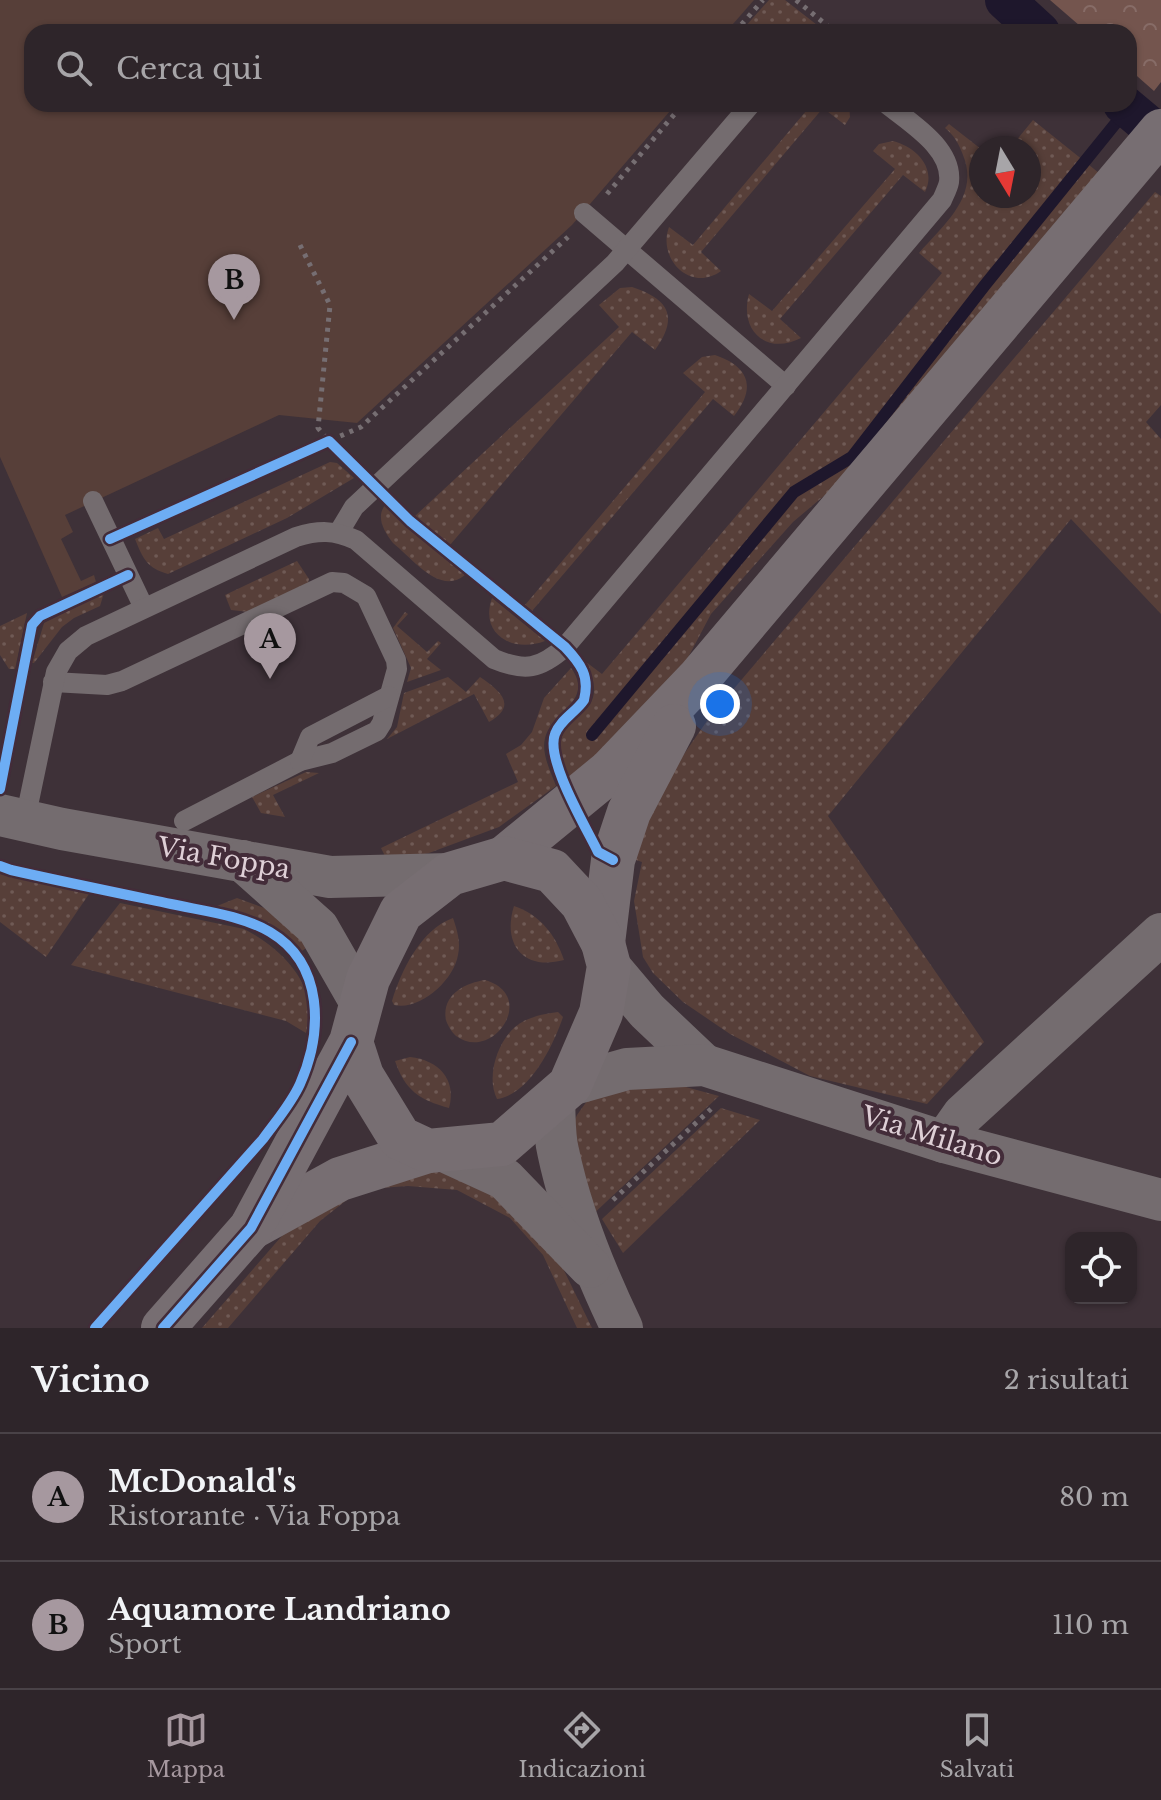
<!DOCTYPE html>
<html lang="it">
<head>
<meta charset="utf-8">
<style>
  body { margin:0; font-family:"Libre Baskerville",serif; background:#3a3136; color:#f1f3f6 }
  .controls { position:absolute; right:24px; bottom:24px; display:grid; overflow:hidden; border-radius:16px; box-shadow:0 2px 6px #0004 }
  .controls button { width:72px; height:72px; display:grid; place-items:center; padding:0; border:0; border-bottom:2px solid #494247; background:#2e252a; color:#f1f3f6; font:40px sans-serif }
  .compass { position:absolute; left:969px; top:136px; width:72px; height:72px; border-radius:50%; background:#2e252a; box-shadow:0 2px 6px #0004; rotate:170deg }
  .you { position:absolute; left:720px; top:704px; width:28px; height:28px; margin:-20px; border:6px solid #fff; border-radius:50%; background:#1a73e8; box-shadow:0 0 0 12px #1a73e833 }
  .badge { display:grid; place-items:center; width:52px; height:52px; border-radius:50%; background:#a6989f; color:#111; font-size:26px; font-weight:700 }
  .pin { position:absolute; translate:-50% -66px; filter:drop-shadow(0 2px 4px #0008) }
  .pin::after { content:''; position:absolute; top:42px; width:28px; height:24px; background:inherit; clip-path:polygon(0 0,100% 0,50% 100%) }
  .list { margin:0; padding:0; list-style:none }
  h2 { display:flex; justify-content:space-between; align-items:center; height:104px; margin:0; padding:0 32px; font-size:34px }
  h2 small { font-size:26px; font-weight:400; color:#a7a5a8 }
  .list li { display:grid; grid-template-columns:52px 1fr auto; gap:24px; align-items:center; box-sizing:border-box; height:128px; padding:0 32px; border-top:2px solid #494247 }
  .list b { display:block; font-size:30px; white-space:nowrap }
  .list p { margin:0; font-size:26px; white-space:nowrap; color:#a7a5a8 }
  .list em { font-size:26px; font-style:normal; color:#a7a5a8 }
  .icon { flex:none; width:44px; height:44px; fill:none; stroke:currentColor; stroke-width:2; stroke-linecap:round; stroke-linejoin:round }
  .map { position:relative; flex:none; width:1161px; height:1328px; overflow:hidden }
  .search { position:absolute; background:#2e252a; box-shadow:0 2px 6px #0004; left:24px; right:24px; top:24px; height:88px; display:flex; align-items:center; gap:20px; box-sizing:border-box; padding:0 28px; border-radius:24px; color:#a7a5a8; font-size:30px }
  .sheet { height:360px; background:#2e252a }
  nav { display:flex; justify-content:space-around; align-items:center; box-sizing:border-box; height:112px; border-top:2px solid #494247; background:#2e252a; font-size:22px; color:#a7a5a8 }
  nav a { display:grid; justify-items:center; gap:4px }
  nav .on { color:#a6989f }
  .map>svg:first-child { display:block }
  .grass { fill:url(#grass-dots) }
  .forest { fill:url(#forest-crowns) }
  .pitch { fill:#573f39 }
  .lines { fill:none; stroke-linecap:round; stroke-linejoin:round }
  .stream { stroke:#1e172c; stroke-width:12 }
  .canal { stroke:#1e172c; stroke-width:40 }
  .path { stroke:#766e72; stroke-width:5; stroke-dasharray:4 6; stroke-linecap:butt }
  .lane { stroke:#746c6f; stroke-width:20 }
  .street { stroke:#746c6f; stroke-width:42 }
  .secondary { stroke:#776e72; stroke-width:44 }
  .cycleway-casing { stroke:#432c39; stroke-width:15 }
  .cycleway { stroke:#6dadf4; stroke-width:10 }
  .labels { text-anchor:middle; stroke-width:8; stroke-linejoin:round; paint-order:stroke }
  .street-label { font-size:26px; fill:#decfd6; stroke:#432c39 }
</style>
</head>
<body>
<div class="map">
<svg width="1161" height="1328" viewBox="0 0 1161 1328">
  <defs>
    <pattern id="grass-dots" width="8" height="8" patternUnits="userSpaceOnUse" patternTransform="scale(2)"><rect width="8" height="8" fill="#573f39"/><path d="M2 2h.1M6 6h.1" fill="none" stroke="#6f5a55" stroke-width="1.8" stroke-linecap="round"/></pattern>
    <pattern id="forest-crowns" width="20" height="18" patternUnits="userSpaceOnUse" patternTransform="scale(2)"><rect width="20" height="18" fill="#74554e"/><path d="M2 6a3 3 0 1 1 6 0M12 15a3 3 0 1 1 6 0" fill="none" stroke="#876c67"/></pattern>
  </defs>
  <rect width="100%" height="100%" fill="#3e3138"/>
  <!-- grass -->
  <g class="grass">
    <polygon points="769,0 785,0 826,32 744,32 744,28"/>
    <path d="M812,104H849L850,117L845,125L823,108L701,252L721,271C691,293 657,259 669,227L693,245Z"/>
    <path d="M1033,120L1104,177L870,457L793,522L711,614L674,684L573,784C566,770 558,756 561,740C568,710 612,714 586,662L602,674L942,273L919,253C944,224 980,196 963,155C959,144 954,135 945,128L949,124L981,149V196H1029V148H1010Z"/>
    <path d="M893,141C916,147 937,168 925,192L903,175L780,319L801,338C766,356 739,330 749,294L772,311L895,169L873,151L879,144Z"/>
    <polygon points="1155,192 1161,196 1161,405 1146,422 1161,439 1161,614 1071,519 828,816 984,1042 927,1104 810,1076 730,1034 683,1002 653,973 643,957 634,901 642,862 630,858 664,783 709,718"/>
    <path d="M632,287C669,299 679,317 655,350L632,332L450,545L415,516L619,327L599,305L620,288Z"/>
    <path d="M715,355C750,367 756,388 734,416L713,399L532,611L525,605L705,392L683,373L702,357Z"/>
    <path d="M330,462L337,463L354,478L287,518L168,574C147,568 143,559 135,539L158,528L164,539Z"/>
    <path d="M386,504L406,527L465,575C440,596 412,558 393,543C384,532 375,516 386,504Z"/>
    <polygon points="297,561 309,579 308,583 249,612 231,610 225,595"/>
    <polygon points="104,593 100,606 74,618 62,627 34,663 32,663 44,623"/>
    <path d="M492,598L545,641C513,653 479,635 492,598Z"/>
    <polygon points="405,612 408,614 397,626 427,652 438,641 441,643 427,659 441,670 407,682 411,668 393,628"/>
    <polygon points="27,613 15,669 9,669 0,655 0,626"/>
    <path d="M571,668C595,701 552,711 545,738C541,754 551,772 556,786L499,827L429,853L388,862L381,848L518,782L506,754L521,745L532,732L544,698Z"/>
    <path d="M448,677L466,692L480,677C499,690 519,705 489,722L474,694L387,739L397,727L404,693Z"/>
    <polygon points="306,772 319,773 273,795 285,817 261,813 252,797"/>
    <polygon points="0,874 89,894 46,957 0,922"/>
    <path d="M237,898L275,912L309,946L302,951C275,922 255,915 217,906Z"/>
    <path d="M120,903L244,929C280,947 323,988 306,1033L286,1021L71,965Z"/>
    <path d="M514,906C540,915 555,934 564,960C523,971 502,944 514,906Z"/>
    <path d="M453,918C457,930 461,942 458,955C454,980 420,1011 394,1005L392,1001C401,971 421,929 453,918Z"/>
    <path d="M485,980C539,996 492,1063 456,1036C452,1033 447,1024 446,1020C441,995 465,983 485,980Z"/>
    <path d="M558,1012L563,1017C553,1046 530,1094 497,1099C486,1077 497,1043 515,1027C527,1017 543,1014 558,1012Z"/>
    <path d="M410,1057C438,1060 457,1079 449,1108C419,1100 405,1090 395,1061Z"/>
    <polygon points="671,1083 719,1096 589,1218 571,1129 577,1115 587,1101 601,1092"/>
    <polygon points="721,1108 760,1120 623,1253 602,1219"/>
    <polygon points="433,1172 456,1173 485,1180 555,1252 592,1328 577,1328 543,1255 510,1218 457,1190 408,1186 380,1188 348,1199 320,1221 228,1328 202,1328 287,1230 344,1195"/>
  </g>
  <!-- forest -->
  <polygon class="forest" points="1050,0 1161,0 1161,82 1154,91 1129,69 1129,32 1087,32"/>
  <!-- pitch -->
  <polygon class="pitch" points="0,0 754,0 726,32 32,32 32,104 676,104 572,225 357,423 279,415 65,515 73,532 61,539 81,581 94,575 96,582 62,597 0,457"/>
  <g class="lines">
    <!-- stream -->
    <polyline class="stream" points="592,735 794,492 852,457 985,285 1128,108"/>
    <!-- canal -->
    <g class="canal">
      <polyline points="1005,0 1040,32"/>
      <polyline points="1123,104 1161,136"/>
    </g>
    <!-- path -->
    <g class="path">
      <polyline points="796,0 835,32"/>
      <polyline points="735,32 763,0"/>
      <polyline points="607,194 683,104"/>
      <polyline points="300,245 330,305 318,428 329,441 361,427 568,237"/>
      <polyline points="613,1200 711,1109"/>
    </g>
    <!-- lane -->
    <g class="lane">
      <polyline points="584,213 786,386"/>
      <polyline points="93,501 144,608"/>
      <polyline points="339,532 354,507 615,263 751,104"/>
      <polyline points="53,682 107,685 122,681 332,582 344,583 366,596 396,660 397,669 382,723 377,731 332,753 300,761 184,821"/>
      <polyline points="300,761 310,737 389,696"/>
      <path d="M25,820L56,672L68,651L86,636L296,537C319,530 334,530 356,540L494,659C525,672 540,669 565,647L942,200C944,195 948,188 949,182C953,148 910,123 887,104"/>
    </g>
    <!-- street -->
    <g class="street">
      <polyline points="0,815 62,829 330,877 450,874"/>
      <polyline points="243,861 318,928 361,1003"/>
      <polyline points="609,966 647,1011 704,1065"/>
      <polyline points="570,1085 627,1069 704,1065 944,1142 1161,1200"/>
      <path d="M554,1101C555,1117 554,1135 558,1151C571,1213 595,1272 622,1328"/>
      <polyline points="944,1142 963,1115 1161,934"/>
      <polyline points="446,1152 505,1179 590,1267"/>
    </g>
    <!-- secondary -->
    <g class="secondary">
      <polyline points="504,858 610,771 699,678 1161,131"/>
      <polyline points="603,943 613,860 629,812 674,726"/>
      <polyline points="251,1228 340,1179 428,1151"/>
      <polyline points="163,1328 251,1228 351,1042 368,979 401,912 450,874 504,858 552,871 582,903 603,943 609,966 601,1013 570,1085 502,1144 428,1151 400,1138 362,1076 351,1042"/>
    </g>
    <defs>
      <g id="cycleway">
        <path d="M110,539L329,441L410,521L565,647C581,664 590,676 584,700C576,712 560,720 555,734C545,759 586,827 598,852L613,860"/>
        <polyline points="0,789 32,625 40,616 128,575"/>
        <path d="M0,866L11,870C64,882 118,893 171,904C203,911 241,915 270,932C324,964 323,1032 300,1084C291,1104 276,1121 263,1139L95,1328"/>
        <polyline points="163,1328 251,1228 351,1042"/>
      </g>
    </defs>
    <!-- cycleway casing -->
    <use href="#cycleway" class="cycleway-casing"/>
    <!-- cycleway -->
    <use href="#cycleway" class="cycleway"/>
  </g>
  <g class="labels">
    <!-- street labels -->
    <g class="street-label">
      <text transform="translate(224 858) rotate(10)" y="9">Via Foppa</text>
      <text transform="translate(932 1136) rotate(17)" y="9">Via Milano</text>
    </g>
  </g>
</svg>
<div class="controls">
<button><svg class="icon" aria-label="locate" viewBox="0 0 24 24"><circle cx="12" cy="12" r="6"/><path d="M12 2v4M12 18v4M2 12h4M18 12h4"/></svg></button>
</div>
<svg class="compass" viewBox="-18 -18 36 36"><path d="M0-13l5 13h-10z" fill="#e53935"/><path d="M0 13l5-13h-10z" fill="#a7a5a8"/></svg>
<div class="you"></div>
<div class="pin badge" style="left:270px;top:679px">A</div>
<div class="pin badge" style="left:234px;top:320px">B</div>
<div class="search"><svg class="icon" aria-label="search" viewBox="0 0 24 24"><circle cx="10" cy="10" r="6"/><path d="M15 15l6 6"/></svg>Cerca qui</div>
</div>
<section class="sheet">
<h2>Vicino<small>2 risultati</small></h2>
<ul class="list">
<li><span class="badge">A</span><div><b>McDonald's</b><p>Ristorante · Via Foppa</p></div><em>80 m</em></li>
<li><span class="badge">B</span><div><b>Aquamore Landriano</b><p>Sport</p></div><em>110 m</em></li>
</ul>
</section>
<nav>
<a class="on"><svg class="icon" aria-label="map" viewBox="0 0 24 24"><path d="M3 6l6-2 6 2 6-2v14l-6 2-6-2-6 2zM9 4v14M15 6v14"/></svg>Mappa</a>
<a><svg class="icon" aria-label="directions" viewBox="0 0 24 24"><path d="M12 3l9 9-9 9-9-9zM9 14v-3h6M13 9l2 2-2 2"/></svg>Indicazioni</a>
<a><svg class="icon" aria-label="saved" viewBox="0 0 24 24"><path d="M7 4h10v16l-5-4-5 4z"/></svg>Salvati</a>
</nav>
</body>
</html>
